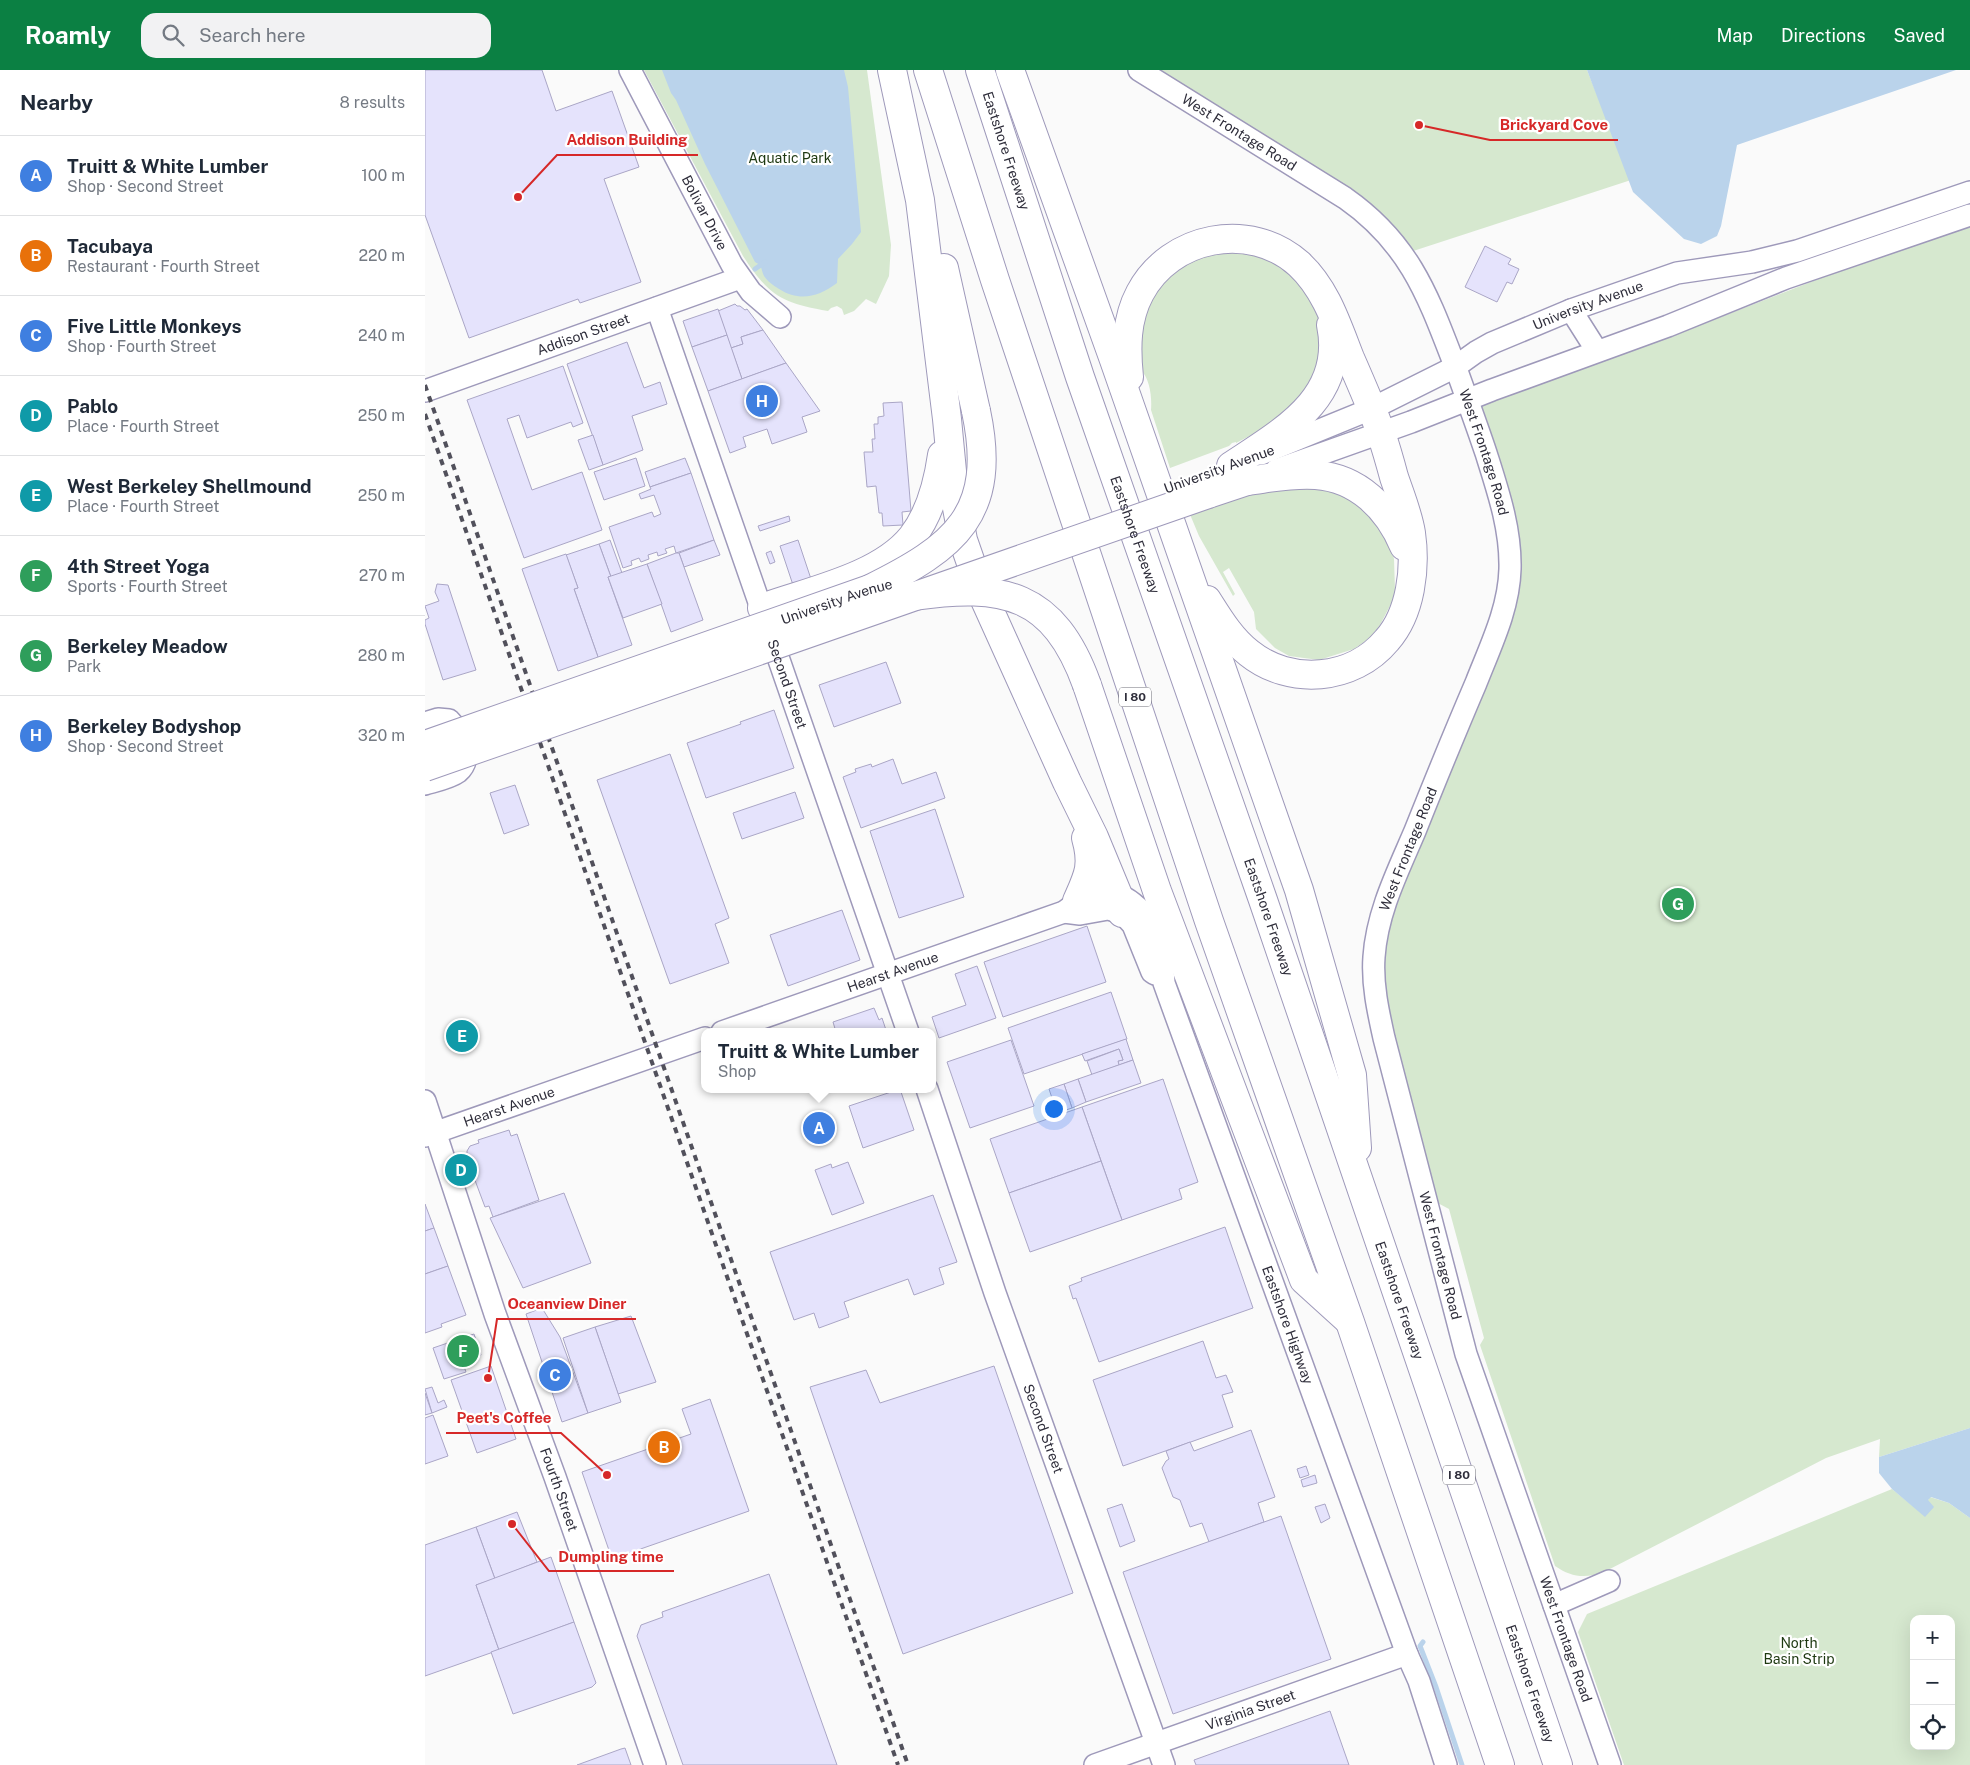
<!DOCTYPE html>
<html lang="en">
<head>
<meta charset="utf-8">
<style>
  body { margin:0; font-family:"Public Sans",sans-serif; background:#f2f2f3; color:#1f2937 }
  .controls { position:absolute; right:15px; bottom:15px; display:grid; overflow:hidden; border-radius:10px; box-shadow:0 5px 20px #0002 }
  .controls button { width:45px; height:45px; display:grid; place-items:center; padding:0; border:0; border-bottom:1px solid #e0e1e3; background:#fff; color:#1f2937; font:25px sans-serif }
  .you { position:absolute; left:628px; top:1038px; width:18px; height:18px; margin:-12px; border:4px solid #fff; border-radius:50%; background:#1a73e8; box-shadow:0 0 0 8px #1a73e833 }
  .badge { display:grid; place-items:center; width:32px; height:32px; border-radius:50%; background:#0b8043; color:#fff; font-size:16px; font-weight:700 }
  .pin { position:absolute; translate:-50% -50%; border:2px solid #fff; box-shadow:0 1px 5px #0006 }
  .popup { position:absolute; left:276px; top:958px; width:235px; height:65px; box-sizing:border-box; display:grid; place-content:center; border-radius:10px; background:#fff; filter:drop-shadow(0 1px 4px #0005); font-size:16px; white-space:nowrap; color:#747a83 }
  .popup b { font-size:19px; color:#1f2937 }
  .popup::after { content:''; position:absolute; left:50%; top:100%; margin-left:-10px; border:10px solid transparent; border-top-color:#fff }
  .list { margin:0; padding:0; list-style:none }
  h2 { display:flex; justify-content:space-between; align-items:center; height:65px; margin:0; padding:0 20px; font-size:21px }
  h2 small { font-size:16px; font-weight:400; color:#747a83 }
  .list li { display:grid; grid-template-columns:32px 1fr auto; gap:15px; align-items:center; box-sizing:border-box; height:80px; padding:0 20px; border-top:1px solid #e0e1e3 }
  .list b { display:block; font-size:19px; white-space:nowrap }
  .list p { margin:0; font-size:16px; white-space:nowrap; color:#747a83 }
  .list em { font-size:16px; font-style:normal; color:#747a83 }
  .icon { flex:none; width:28px; height:28px; fill:none; stroke:currentColor; stroke-width:2; stroke-linecap:round; stroke-linejoin:round }
  .map { position:relative; flex:none; width:1545px; height:1695px; overflow:hidden }
  header { display:flex; align-items:center; gap:30px; box-sizing:border-box; height:70px; padding:0 25px; background:#0b8043; color:#fff }
  header strong { font-size:24px }
  nav { display:flex; gap:28px; margin-inline-start:auto; font-size:18px }
  .search { width:350px; height:45px; background:#f2f2f3; display:flex; align-items:center; gap:12px; box-sizing:border-box; padding:0 18px; border-radius:15px; color:#747a83; font-size:19px }
  main { display:flex }
  aside { flex:1; background:#fff }
  .map>svg:first-child { display:block }
  .green { fill:#d6e8cf; fill-rule:evenodd }
  .water { fill:#bad3eb }
  .lines { fill:none; stroke-linecap:round; stroke-linejoin:round }
  .stream { stroke:#bad3eb; stroke-width:5 }
  .building { fill:#e5e3fc; stroke:#aaa6c6 }
  .minor-casing { stroke:#9e99ba; stroke-width:24 }
  .major-casing { stroke:#9e99ba; stroke-width:30 }
  .highway-casing { stroke:#9e99ba; stroke-width:30 }
  .minor { stroke:#fff; stroke-width:21 }
  .major { stroke:#fff; stroke-width:28 }
  .highway { stroke:#fff; stroke-width:28 }
  .rail { stroke:#51505b; stroke-width:4; stroke-dasharray:6 6; stroke-linecap:butt }
  .major-bridge-casing { stroke:#9e99ba; stroke-width:30; stroke-linecap:butt }
  .highway-bridge-casing { stroke:#9e99ba; stroke-width:30; stroke-linecap:butt }
  .major-bridge { stroke:#fff; stroke-width:28 }
  .highway-bridge { stroke:#fff; stroke-width:28 }
  .labels { text-anchor:middle; stroke-width:4.5; stroke-linejoin:round; paint-order:stroke }
  .shield { fill:#fff; stroke:#6d6d76; stroke-width:1 }
  .shield-label { font-size:12px; font-weight:bold; fill:#2f2e3b }
  .street-label { font-size:14px; fill:#2f2e3b; stroke:#fff }
  .park-label { font-size:14px; fill:#1e3911; stroke:#fff }
  .leader { fill:none; stroke:#d62828; stroke-width:2 }
  .callout-dot { fill:#d62828; stroke:#fff; stroke-width:2 }
  .callout-label { font-size:15px; text-anchor:middle; font-weight:bold; fill:#d62828; stroke:#fff; stroke-width:4.5; stroke-linejoin:round; paint-order:stroke }
</style>
</head>
<body>
<header>
<strong>Roamly</strong>
<div class="search"><svg class="icon" aria-label="search" viewBox="0 0 24 24"><circle cx="10" cy="10" r="6"/><path d="M15 15l6 6"/></svg>Search here</div>
<nav><a>Map</a><a>Directions</a><a>Saved</a></nav>
</header>
<main>
<aside>
<h2>Nearby<small>8 results</small></h2>
<ul class="list">
<li><span class="badge" style="background:#3f7fe0">A</span><div><b>Truitt &amp; White Lumber</b><p>Shop · Second Street</p></div><em>100 m</em></li>
<li><span class="badge" style="background:#e8710a">B</span><div><b>Tacubaya</b><p>Restaurant · Fourth Street</p></div><em>220 m</em></li>
<li><span class="badge" style="background:#3f7fe0">C</span><div><b>Five Little Monkeys</b><p>Shop · Fourth Street</p></div><em>240 m</em></li>
<li><span class="badge" style="background:#0f9aa8">D</span><div><b>Pablo</b><p>Place · Fourth Street</p></div><em>250 m</em></li>
<li><span class="badge" style="background:#0f9aa8">E</span><div><b>West Berkeley Shellmound</b><p>Place · Fourth Street</p></div><em>250 m</em></li>
<li><span class="badge" style="background:#2e9e5b">F</span><div><b>4th Street Yoga</b><p>Sports · Fourth Street</p></div><em>270 m</em></li>
<li><span class="badge" style="background:#2e9e5b">G</span><div><b>Berkeley Meadow</b><p>Park</p></div><em>280 m</em></li>
<li><span class="badge" style="background:#3f7fe0">H</span><div><b>Berkeley Bodyshop</b><p>Shop · Second Street</p></div><em>320 m</em></li>
</ul>
</aside>
<div class="map">
<svg width="1545" height="1695" viewBox="0 0 1545 1695">
  <rect width="100%" height="100%" fill="#fafafa"/>
  <!-- green -->
  <g class="green">
    <path d="M219,0H442L466,175L464,206L451,234L441,229L429,241L419,245L417,239L412,236L406,238L403,241C357,233 344,226 318,186Z"/>
    <polygon points="714,0 1162,0 1206,110 979,184 970,173"/>
    <path d="M1545,150V1358L1454,1387L1455,1369L1401,1388L1179,1502C1160,1509 1146,1507 1130,1496L1055,1275L1059,1268L1024,1139L1009,1131L960,935L954,857L1084,513L1043,330L1252,264Z"/>
    <path d="M790,181L829,183L858,196L875,213L889,236L894,250V292L883,321L844,356L811,373V372L807,373L804,376L745,398L726,340C727,327 725,308 715,299L714,263L724,229L750,199Z"/>
    <polygon points="877,416 912,422 941,437 965,474 969,489 970,520 967,532 955,555 945,568 929,579 894,590 864,586 850,578 831,559 829,542 804,498 798,502 810,524 808,526 774,466 764,442 794,431"/>
    <path d="M1467,1419L1500,1446L1503,1430L1505,1427L1524,1433L1545,1448V1695H1199L1153,1562L1162,1544ZM1489,1549H1526V1676H1489Z"/>
  </g>
  <!-- water -->
  <g class="water">
    <path d="M237,0H419L423,17L436,162L427,174L413,189L412,213C393,227 375,232 354,219C348,215 343,212 339,206C337,202 337,199 335,195L330,192L280,94L251,30L246,23Z"/>
    <polygon points="1162,0 1531,0 1312,75 1296,156 1292,166 1276,174 1259,169 1208,122"/>
    <polygon points="1545,1358 1545,1448 1524,1433 1506,1427 1503,1430 1509,1437 1500,1447 1467,1419 1454,1403 1454,1387"/>
  </g>
  <g class="lines">
    <!-- stream -->
    <g class="stream">
      <polyline points="330,199 340,192"/>
      <polyline points="998,1572 995,1576 1011,1617 1037,1695"/>
    </g>
  </g>
  <!-- building -->
  <g class="building">
    <polygon points="0,0 117,0 131,41 187,21 214,97 179,109 216,212 155,233 153,229 44,268 0,145"/>
    <polygon points="1060,176 1086,189 1083,194 1094,199 1087,214 1082,212 1072,232 1040,217"/>
    <polygon points="310,234 312,236 315,236 320,240 322,239 338,260 316,267 318,274 306,278 293,241"/>
    <polygon points="293,239 302,265 267,277 258,251"/>
    <polygon points="338,260 361,293 317,309 306,278 318,274 316,267"/>
    <polygon points="302,265 317,309 283,321 267,277"/>
    <polygon points="202,272 219,318 235,312 242,334 207,346 218,380 178,395 142,294"/>
    <polygon points="361,293 395,341 377,347 382,362 347,374 342,359 318,367 321,377 305,383 283,321"/>
    <polygon points="138,296 158,353 148,357 146,352 102,368 94,345 82,349 107,420 157,402 177,460 99,488 42,330"/>
    <polygon points="477,332 486,441 477,442 478,455 458,456 457,443 454,443 451,416 442,417 439,382 448,382 447,369 450,369 449,354 453,354 453,347 459,346 458,333"/>
    <polygon points="168,365 178,395 164,400 153,370"/>
    <polygon points="211,388 220,416 179,430 169,402"/>
    <polygon points="260,388 266,403 225,417 220,402"/>
    <polygon points="266,403 289,470 251,483 249,476 240,479 242,483 233,486 232,482 223,485 224,489 216,492 214,488 206,491 207,495 198,498 184,457 227,442 229,447 236,444 229,425 216,429 214,424 226,419 225,417"/>
    <polygon points="364,446 365,451 335,461 333,456"/>
    <polygon points="185,470 197,503 186,507 174,474"/>
    <polygon points="289,470 295,485 259,497 254,483"/>
    <polygon points="373,470 387,512 369,518 355,476"/>
    <polygon points="174,474 186,507 183,507 207,575 173,587 149,519 153,518 141,485"/>
    <polygon points="346,481 350,492 345,494 341,483"/>
    <polygon points="251,483 254,483 278,550 246,562 222,494"/>
    <polygon points="141,484 153,518 149,519 173,587 133,601 97,499"/>
    <polygon points="222,494 237,534 198,548 183,507"/>
    <polygon points="12,514 23,515 51,600 18,610 0,554 0,550 4,548 0,536 14,531 10,522"/>
    <polygon points="461,592 476,633 409,657 394,615"/>
    <polygon points="349,640 369,698 281,728 262,673 316,654 315,652"/>
    <polygon points="245,684 304,848 290,854 304,893 245,914 172,710"/>
    <polygon points="468,689 477,714 511,702 520,728 436,758 418,707 431,702 430,699 446,694 447,697"/>
    <polygon points="90,715 104,755 79,764 65,723"/>
    <polygon points="370,722 379,748 317,769 308,743"/>
    <polygon points="510,739 539,827 474,848 445,761"/>
    <polygon points="417,840 435,890 363,916 345,865"/>
    <polygon points="662,856 681,912 578,947 559,892"/>
    <polygon points="552,896 571,948 514,968 507,947 541,935 530,904"/>
    <polygon points="686,922 702,969 599,1004 583,958"/>
    <polygon points="449,938 454,950 457,948 461,960 411,962 408,952"/>
    <polygon points="701,969 708,990 694,995 693,991 698,990 694,979 660,991 657,984"/>
    <polygon points="586,970 609,1036 545,1058 522,992"/>
    <polygon points="694,979 698,990 693,991 694,995 667,1005 662,991"/>
    <polygon points="708,990 716,1013 661,1032 653,1009"/>
    <polygon points="653,1009 661,1032 647,1038 639,1014"/>
    <polygon points="738,1009 773,1112 754,1119 757,1129 697,1150 657,1037"/>
    <polygon points="639,1014 647,1038 632,1043 624,1019"/>
    <polygon points="475,1019 489,1060 438,1078 424,1036"/>
    <polygon points="657,1037 676,1091 584,1123 565,1069"/>
    <polygon points="84,1060 86,1066 92,1064 114,1130 68,1147 64,1136 60,1137 42,1089 42,1081 45,1076 54,1073 53,1070"/>
    <polygon points="676,1091 697,1150 605,1182 584,1123"/>
    <polygon points="423,1092 439,1133 407,1145 390,1100 406,1094 407,1098"/>
    <polygon points="139,1123 166,1193 98,1218 65,1148"/>
    <polygon points="508,1125 532,1192 514,1198 519,1214 489,1225 483,1209 419,1232 424,1247 394,1258 389,1243 369,1250 345,1182"/>
    <polygon points="0,1134 9,1158 0,1161"/>
    <polygon points="800,1157 828,1238 674,1292 651,1228 648,1229 644,1216 657,1211 656,1208"/>
    <polygon points="9,1158 23,1196 0,1204 0,1161"/>
    <polygon points="23,1196 41,1245 16,1254 17,1257 0,1263 0,1204"/>
    <polygon points="117,1238 135,1267 163,1343 137,1352 101,1244"/>
    <polygon points="206,1246 231,1312 193,1324 170,1257"/>
    <polygon points="170,1257 196,1332 163,1343 138,1268"/>
    <polygon points="49,1264 56,1285 37,1291 41,1302 19,1309 8,1278"/>
    <polygon points="778,1271 791,1308 801,1305 808,1322 797,1325 808,1357 698,1396 668,1310"/>
    <polygon points="66,1296 91,1369 52,1383 26,1310"/>
    <polygon points="569,1296 648,1523 478,1584 385,1317 441,1300 455,1333"/>
    <polygon points="7,1317 13,1333 19,1330 22,1337 7,1343 0,1319"/>
    <polygon points="0,1323 7,1343 0,1345"/>
    <polygon points="285,1329 324,1441 187,1489 157,1402 266,1364 257,1339"/>
    <polygon points="8,1345 23,1386 0,1394 0,1348"/>
    <polygon points="826,1360 850,1427 833,1433 839,1452 784,1472 777,1453 765,1457 755,1430 748,1427 737,1398 741,1391 744,1389 741,1381 765,1372 769,1381"/>
    <polygon points="881,1396 884,1405 875,1408 872,1399"/>
    <polygon points="890,1405 892,1413 878,1417 876,1410"/>
    <polygon points="697,1434 710,1471 695,1477 682,1439"/>
    <polygon points="900,1434 905,1448 896,1453 890,1437"/>
    <polygon points="92,1442 112,1492 70,1509 51,1457"/>
    <polygon points="856,1446 906,1589 748,1644 698,1502"/>
    <polygon points="51,1457 70,1509 51,1515 74,1580 0,1606 0,1475"/>
    <polygon points="126,1487 149,1552 74,1580 51,1515"/>
    <polygon points="344,1504 412,1695 258,1695 212,1566 216,1555 238,1547 237,1542"/>
    <polygon points="149,1552 171,1613 167,1617 88,1644 66,1582"/>
    <polygon points="905,1641 924,1695 771,1695 769,1690"/>
    <polygon points="200,1678 206,1695 152,1695 196,1679"/>
  </g>
  <g class="lines">
    <defs>
      <g id="minor">
        <path id="s1" d="M205,0L307,195L326,222L355,247"/>
        <path id="s2" d="M714,0L920,128C987,175 1004,229 1032,301C1042,329 1052,356 1061,383C1073,421 1086,459 1085,499C1084,539 1065,577 1051,613C1030,662 1010,711 990,761C973,801 952,842 949,887C947,914 953,941 959,968L1041,1284L1185,1695"/>
        <path id="s3" d="M232,238L483,962"/>
        <polyline points="1146,240 1172,281"/>
        <path id="s4" d="M0,321L315,208"/>
        <path id="s5" d="M836,384L946,339L1030,297L1051,282L1067,273L1146,240L1252,203L1327,192L1372,181L1545,122"/>
        <polyline points="851,400 986,352 1067,320 1243,256 1361,208 1545,145"/>
        <path d="M0,653L13,649L24,650C36,662 50,687 33,702C25,708 10,711 0,714"/>
        <polyline points="639,842 655,844 683,839 697,843 708,855 727,902 730,904"/>
        <path id="s6" d="M297,962L639,842C660,824 688,814 711,836C714,839 719,843 721,847C731,867 738,891 739,913L982,1584L994,1611L1021,1695"/>
        <path id="s7" d="M502,1019L570,1223L739,1695"/>
        <path id="s8" d="M0,1031L70,1244L130,1407L230,1695"/>
        <path id="s9" d="M0,1066L280,968"/>
        <polyline points="1129,1535 1184,1511"/>
        <path id="s10" d="M670,1695L982,1584"/>
      </g>
      <polyline id="major" points="783,424 822,411"/>
      <g id="highway">
        <polyline points="467,0 495,130 522,349 529,422 538,470 555,519 642,712 669,767 693,825 697,843"/>
        <polyline points="503,0 570,210 784,851 925,1252 1075,1695"/>
        <path id="s11" d="M555,0L655,307L838,830L1133,1695"/>
        <polyline points="585,0 689,290 874,820 927,1005 932,1078"/>
        <polyline points="519,198 551,341"/>
        <path d="M704,307C701,278 701,249 715,223C745,166 825,150 874,194C901,219 912,255 925,288C936,313 947,338 956,363C961,378 965,392 969,407C975,425 983,444 986,463C991,498 986,543 962,570C928,611 865,616 824,583C806,569 794,549 782,530"/>
        <path d="M806,396C857,362 921,328 906,255"/>
        <path d="M822,411C845,408 868,403 891,405C933,408 963,438 979,476"/>
        <path d="M337,538C384,521 455,507 487,467C505,444 513,413 517,385"/>
        <polyline points="662,615 732,821 879,1210 922,1249"/>
        <path d="M652,831C663,806 669,796 661,768"/>
      </g>
    </defs>
    <!-- minor casing -->
    <use href="#minor" class="minor-casing"/>
    <!-- major casing -->
    <use href="#major" class="major-casing"/>
    <!-- highway casing -->
    <use href="#highway" class="highway-casing"/>
    <!-- minor -->
    <use href="#minor" class="minor"/>
    <!-- major -->
    <use href="#major" class="major"/>
    <!-- highway -->
    <use href="#highway" class="highway"/>
    <!-- rail -->
    <g class="rail">
      <polyline points="0,315 483,1695"/>
      <polyline points="0,344 473,1695"/>
    </g>
    <defs>
      <g id="major-bridge">
        <path id="s12" d="M0,675L445,519L469,513"/>
        <polyline points="0,697 783,424"/>
      </g>
      <g id="highway-bridge">
        <path d="M445,519C530,477 573,444 551,341"/>
        <path d="M489,526C578,513 629,523 662,615"/>
      </g>
    </defs>
    <!-- major-bridge casing -->
    <use href="#major-bridge" class="major-bridge-casing"/>
    <!-- highway-bridge casing -->
    <use href="#highway-bridge" class="highway-bridge-casing"/>
    <!-- major-bridge -->
    <use href="#major-bridge" class="major-bridge"/>
    <!-- highway-bridge -->
    <use href="#highway-bridge" class="highway-bridge"/>
  </g>
  <g class="labels">
    <!-- shield labels -->
    <g class="shield">
      <rect x="694" y="617.5" width="32" height="19" rx="4"/>
      <rect x="1018" y="1395.5" width="32" height="19" rx="4"/>
    </g>
    <g class="shield-label">
      <text x="710" y="631">I 80</text>
      <text x="1034" y="1409">I 80</text>
    </g>
    <!-- street labels -->
    <g class="street-label">
      <text dy="5" stroke="none"><textPath href="#s2" startOffset="118">West Frontage Road</textPath></text>
      <text dy="5" stroke="none"><textPath href="#s11" startOffset="85">Eastshore Freeway</textPath></text>
      <text dy="5" stroke="none"><textPath href="#s1" startOffset="161">Bolivar Drive</textPath></text>
      <text dy="5" stroke="none"><textPath href="#s5" startOffset="360">University Avenue</textPath></text>
      <text dy="5" stroke="none"><textPath href="#s4" startOffset="168">Addison Street</textPath></text>
      <text dy="5" stroke="none"><textPath href="#s2" startOffset="538">West Frontage Road</textPath></text>
      <text transform="translate(794 399) rotate(-20)" y="5">University Avenue</text>
      <text dy="5" stroke="none"><textPath href="#s11" startOffset="490">Eastshore Freeway</textPath></text>
      <text dy="5" stroke="none"><textPath href="#s12" startOffset="436">University Avenue</textPath></text>
      <text dy="5" stroke="none"><textPath href="#s3" startOffset="398">Second Street</textPath></text>
      <text transform="translate(983 779) rotate(-68)" y="5">West Frontage Road</text>
      <text dy="5" stroke="none"><textPath href="#s11" startOffset="895">Eastshore Freeway</textPath></text>
      <text dy="5" stroke="none"><textPath href="#s6" startOffset="181">Hearst Avenue</textPath></text>
      <text dy="5" stroke="none"><textPath href="#s9" startOffset="89">Hearst Avenue</textPath></text>
      <text dy="5" stroke="none"><textPath href="#s2" startOffset="1378">West Frontage Road</textPath></text>
      <text dy="5" stroke="none"><textPath href="#s11" startOffset="1300">Eastshore Freeway</textPath></text>
      <text dy="5" stroke="none"><textPath href="#s6" startOffset="890">Eastshore Highway</textPath></text>
      <text dy="5" stroke="none"><textPath href="#s7" startOffset="359">Second Street</textPath></text>
      <text dy="5" stroke="none"><textPath href="#s8" startOffset="411">Fourth Street</textPath></text>
      <text dy="5" stroke="none"><textPath href="#s2" startOffset="1782">West Frontage Road</textPath></text>
      <text dy="5" stroke="none"><textPath href="#s11" startOffset="1705">Eastshore Freeway</textPath></text>
      <text dy="5" stroke="none"><textPath href="#s10" startOffset="165">Virginia Street</textPath></text>
    </g>
    <!-- park labels -->
    <g class="park-label">
      <text x="365" y="93">Aquatic Park</text>
      <text x="1374" y="1578">North<tspan x="1374" dy="16">Basin Strip</tspan></text>
    </g>
  </g>
  <!-- callouts -->
  <path class="leader" d="M994 55L1065 70H1193M93 127L132 85H273M63 1308L72 1249H211M182 1405L136 1363H21M87 1454L124 1501H249"/>
  <g class="callout-dot">
    <circle cx="994" cy="55" r="5"/>
    <circle cx="93" cy="127" r="5"/>
    <circle cx="63" cy="1308" r="5"/>
    <circle cx="182" cy="1405" r="5"/>
    <circle cx="87" cy="1454" r="5"/>
  </g>
  <g class="callout-label">
    <text x="1129" y="60">Brickyard Cove</text>
    <text x="202" y="75">Addison Building</text>
    <text x="142" y="1239">Oceanview Diner</text>
    <text x="79" y="1353">Peet's Coffee</text>
    <text x="186" y="1492">Dumpling time</text>
  </g>
</svg>
<div class="controls">
<button>+</button>
<button>−</button>
<button><svg class="icon" aria-label="locate" viewBox="0 0 24 24"><circle cx="12" cy="12" r="6"/><path d="M12 2v4M12 18v4M2 12h4M18 12h4"/></svg></button>
</div>
<div class="you"></div>
<div class="pin badge" style="left:394px;top:1058px;background:#3f7fe0">A</div>
<div class="popup"><b>Truitt &amp; White Lumber</b>Shop</div>
<div class="pin badge" style="left:239px;top:1377px;background:#e8710a">B</div>
<div class="pin badge" style="left:130px;top:1305px;background:#3f7fe0">C</div>
<div class="pin badge" style="left:36px;top:1100px;background:#0f9aa8">D</div>
<div class="pin badge" style="left:37px;top:966px;background:#0f9aa8">E</div>
<div class="pin badge" style="left:38px;top:1281px;background:#2e9e5b">F</div>
<div class="pin badge" style="left:1253px;top:834px;background:#2e9e5b">G</div>
<div class="pin badge" style="left:337px;top:331px;background:#3f7fe0">H</div>
</div>
</main>
</body>
</html>
